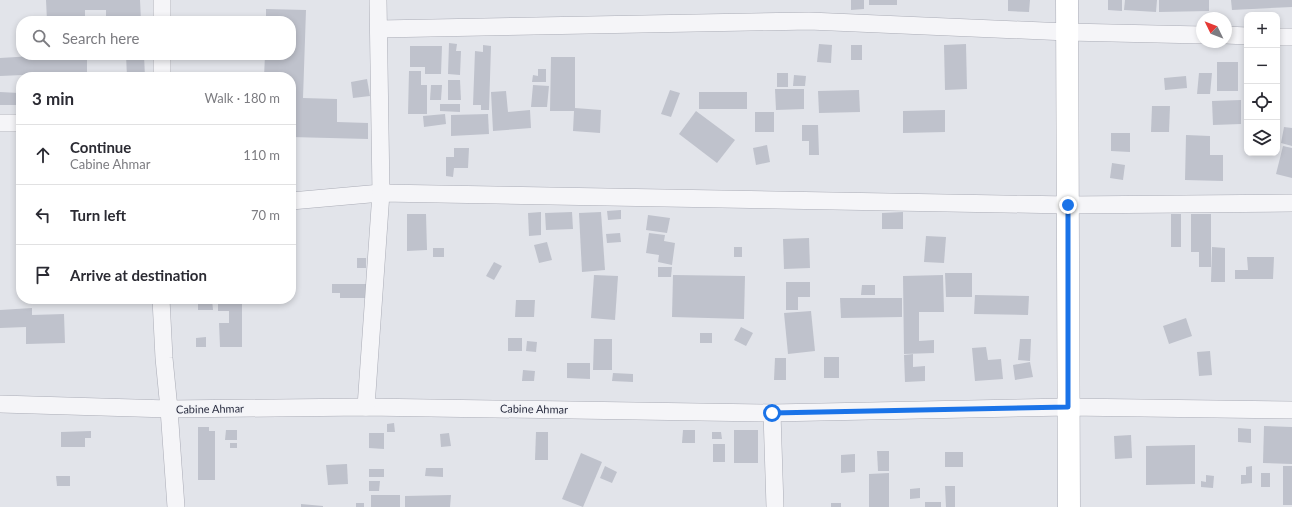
<!DOCTYPE html>
<html lang="en">
<head>
<meta charset="utf-8">
<style>
  body { margin:0; font-family:Lato,sans-serif; background:#f7f7f7; color:#2b2b33 }
  .controls { position:absolute; right:12px; top:12px; display:grid; overflow:hidden; border-radius:8px; box-shadow:0 2px 6px #0003 }
  .controls button { width:36px; height:36px; display:grid; place-items:center; padding:0; border:0; border-bottom:1px solid #e1e1e2; background:#fff; color:#2b2b33; font:20px sans-serif }
  .compass { position:absolute; left:1196px; top:12px; width:36px; height:36px; border-radius:50%; background:#fff; box-shadow:0 2px 6px #0003; rotate:313deg }
  .stop { position:absolute; width:12px; height:12px; margin:-9px; border:3px solid #1a73e8; border-radius:50%; background:#fff }
  .stop.end { background:#1a73e8; border-color:#fff; box-shadow:0 1px 4px #0008 }
  .list { margin:0; padding:0; list-style:none }
  h2 { display:flex; justify-content:space-between; align-items:center; height:52px; margin:0; padding:0 16px; font-size:17px }
  h2 small { font-size:13px; font-weight:400; color:#7c7c81 }
  .list li { display:grid; grid-template-columns:26px 1fr auto; gap:12px; align-items:center; box-sizing:border-box; height:60px; padding:0 16px; border-top:1px solid #e1e1e2 }
  .list b { display:block; font-size:15px; white-space:nowrap }
  .list p { margin:0; font-size:13px; white-space:nowrap; color:#7c7c81 }
  .list em { font-size:13px; font-style:normal; color:#7c7c81 }
  .icon { flex:none; width:22px; height:22px; fill:none; stroke:currentColor; stroke-width:2; stroke-linecap:round; stroke-linejoin:round }
  .map { position:relative; flex:none; width:1292px; height:507px; overflow:hidden }
  .search { position:absolute; background:#fff; box-shadow:0 2px 6px #0003; left:16px; top:16px; width:280px; height:44px; display:flex; align-items:center; gap:10px; box-sizing:border-box; padding:0 14px; border-radius:16px; color:#7c7c81; font-size:15px }
  .panel { position:absolute; background:#fff; box-shadow:0 2px 6px #0003; left:16px; top:72px; width:280px; height:232px; border-radius:16px }
  .map>svg:first-child { display:block }
  .building { fill:#bfc2cc }
  .lines { fill:none; stroke-linecap:round; stroke-linejoin:round }
  .street-casing { stroke:#abadb7; stroke-width:18 }
  .secondary-casing { stroke:#abadb7; stroke-width:23 }
  .street { stroke:#f5f5f8; stroke-width:17 }
  .secondary { stroke:#fff; stroke-width:22 }
  .route { stroke:#1a73e8; stroke-width:5 }
  .labels { text-anchor:middle; stroke-width:3; stroke-linejoin:round; paint-order:stroke }
  .street-label { font-size:11px; fill:#2b2e41; stroke:#f2f3f7 }
</style>
</head>
<body>
<div class="map">
<svg width="1292" height="507" viewBox="0 0 1292 507">
  <rect width="100%" height="100%" fill="#e2e4ea"/>
  <!-- building -->
  <g class="building">
    <polygon points="46,0 140,0 141,21 106,21 106,10 85,10 85,21 47,21"/>
    <polygon points="851,0 864,0 864,9 851,10"/>
    <rect x="869" y="0" width="28" height="5"/>
    <polygon points="1008,0 1030,0 1029,12 1008,11"/>
    <polygon points="1108,0 1122,0 1122,11 1108,10"/>
    <polygon points="1125,0 1157,0 1156,12 1124,10"/>
    <polygon points="1159,0 1209,0 1209,11 1159,12"/>
    <polygon points="1231,0 1292,0 1292,7 1232,10"/>
    <polygon points="266,9 306,10 303,98 337,99 337,122 368,123 368,139 291,137 291,77 264,77 265,55 291,55 291,21 266,21"/>
    <polygon points="449,43 457,44 456,51 461,51 460,75 448,74"/>
    <polygon points="819,44 832,45 831,63 817,62"/>
    <polygon points="966,44 967,89 945,90 944,45"/>
    <polygon points="483,45 491,46 489,110 481,110 481,105 473,105 475,51 483,52"/>
    <rect x="851" y="45" width="11" height="15"/>
    <polygon points="410,46 442,46 441,74 425,74 425,67 410,67"/>
    <polygon points="49,55 87,55 87,77 45,77 45,74 0,76 0,58"/>
    <polygon points="98,55 125,55 125,56 98,58"/>
    <polygon points="126,55 144,55 145,77 127,77"/>
    <polygon points="551,57 575,57 575,108 601,110 600,133 573,131 574,111 550,111"/>
    <rect x="1217" y="62" width="21" height="29"/>
    <polygon points="538,69 546,69 546,82 532,82 533,75 538,76"/>
    <polygon points="409,71 421,71 421,85 427,85 427,114 408,114"/>
    <rect x="777" y="73" width="11" height="14"/>
    <polygon points="1199,73 1212,73 1210,94 1197,94"/>
    <polygon points="794,75 806,76 805,86 793,86"/>
    <polygon points="1186,76 1187,88 1165,90 1164,78"/>
    <polygon points="367,79 370,96 353,98 351,82"/>
    <polygon points="448,80 460,80 461,100 448,100"/>
    <polygon points="431,85 442,85 441,100 430,100"/>
    <polygon points="533,85 549,86 547,107 531,107"/>
    <polygon points="775,89 804,89 804,109 776,110"/>
    <polygon points="670,90 680,93 671,117 661,114"/>
    <polygon points="859,90 860,112 819,113 818,91"/>
    <polygon points="506,91 508,112 530,110 531,128 493,131 491,92"/>
    <polygon points="0,92 19,93 18,105 0,105"/>
    <rect x="699" y="92" width="48" height="17"/>
    <polygon points="1241,100 1241,124 1213,125 1212,101"/>
    <polygon points="440,104 460,104 460,112 440,111"/>
    <polygon points="1152,106 1170,106 1169,132 1151,132"/>
    <polygon points="945,110 945,132 903,133 903,111"/>
    <polygon points="696,111 735,140 717,163 679,134"/>
    <rect x="755" y="112" width="19" height="20"/>
    <polygon points="445,114 446,124 424,127 423,116"/>
    <polygon points="488,114 489,134 451,136 451,115"/>
    <polygon points="802,125 818,125 819,155 809,155 809,141 802,141"/>
    <polygon points="1284,127 1292,128 1292,146 1281,143"/>
    <polygon points="1111,133 1130,133 1130,152 1111,151"/>
    <polygon points="1186,135 1210,136 1210,155 1223,155 1223,181 1185,180"/>
    <polygon points="767,145 770,162 756,165 753,148"/>
    <polygon points="1283,146 1292,148 1292,178 1276,174"/>
    <polygon points="454,148 469,148 468,168 454,168 453,177 446,176 446,157 454,157"/>
    <polygon points="1112,163 1125,165 1123,180 1110,178"/>
    <polygon points="621,210 621,219 608,220 607,211"/>
    <polygon points="541,212 541,235 529,236 528,213"/>
    <polygon points="572,212 573,229 546,230 545,213"/>
    <polygon points="601,212 605,270 582,272 579,213"/>
    <polygon points="903,212 903,229 882,229 882,213"/>
    <polygon points="407,214 426,214 427,250 407,251"/>
    <rect x="1171" y="214" width="10" height="33"/>
    <polygon points="1191,214 1211,214 1211,267 1199,267 1199,252 1191,252"/>
    <polygon points="648,215 670,218 667,233 646,230"/>
    <polygon points="620,233 621,242 607,243 606,234"/>
    <polygon points="649,233 665,235 664,241 675,243 672,265 658,262 659,255 646,253"/>
    <polygon points="926,236 946,237 944,263 924,262"/>
    <polygon points="809,238 810,268 784,269 783,239"/>
    <polygon points="547,242 552,260 539,263 534,245"/>
    <rect x="734" y="247" width="8" height="10"/>
    <polygon points="1212,247 1225,248 1225,282 1211,282"/>
    <rect x="433" y="248" width="11" height="9"/>
    <polygon points="1247,257 1274,257 1273,279 1235,279 1235,270 1248,270"/>
    <rect x="357" y="258" width="9" height="10"/>
    <polygon points="494,262 502,266 494,280 486,276"/>
    <polygon points="658,267 672,267 671,277 658,277"/>
    <polygon points="945,273 972,273 972,297 946,297"/>
    <polygon points="594,275 618,276 615,320 591,318"/>
    <polygon points="673,275 745,276 744,319 672,317"/>
    <polygon points="943,275 944,312 919,312 919,341 934,340 934,353 904,354 903,276"/>
    <polygon points="786,282 810,282 810,297 798,297 798,310 786,310"/>
    <polygon points="332,284 366,284 366,298 340,298 340,293 332,293"/>
    <polygon points="862,285 875,285 875,295 861,295"/>
    <polygon points="975,295 1029,296 1028,315 974,314"/>
    <polygon points="840,298 902,298 902,317 841,318"/>
    <polygon points="198,299 212,299 213,310 198,310"/>
    <polygon points="218,299 242,299 242,347 220,347 219,323 229,323 229,311 218,311"/>
    <polygon points="516,300 535,300 534,317 515,317"/>
    <polygon points="32,308 32,315 64,314 65,343 26,344 26,327 0,328 0,310"/>
    <polygon points="811,311 815,351 788,354 784,313"/>
    <polygon points="1186,318 1192,336 1169,344 1163,326"/>
    <polygon points="741,327 753,333 746,346 734,340"/>
    <rect x="700" y="333" width="12" height="10"/>
    <polygon points="206,337 206,347 196,347 196,338"/>
    <rect x="508" y="338" width="14" height="13"/>
    <polygon points="594,339 612,339 612,370 593,370"/>
    <polygon points="1020,339 1031,339 1030,361 1018,360"/>
    <polygon points="527,341 537,342 536,352 526,351"/>
    <polygon points="986,347 988,360 1001,359 1003,379 975,381 972,348"/>
    <polygon points="1210,351 1212,375 1199,376 1197,352"/>
    <polygon points="913,354 913,367 925,366 925,381 905,382 904,355"/>
    <rect x="824" y="357" width="15" height="21"/>
    <polygon points="775,358 786,358 786,380 774,380"/>
    <polygon points="1030,362 1033,377 1015,380 1013,365"/>
    <polygon points="567,363 590,363 590,379 567,378"/>
    <polygon points="523,370 535,371 534,381 522,381"/>
    <polygon points="613,373 633,374 633,382 612,381"/>
    <polygon points="394,423 395,432 387,432 387,424"/>
    <polygon points="1264,426 1292,427 1292,464 1263,463"/>
    <polygon points="198,427 209,427 209,431 215,431 215,480 198,480"/>
    <polygon points="1238,428 1251,429 1251,443 1238,442"/>
    <polygon points="226,430 237,430 237,440 225,440"/>
    <polygon points="683,430 695,430 695,443 682,443"/>
    <rect x="734" y="430" width="24" height="33"/>
    <polygon points="91,431 91,438 85,438 85,447 61,447 61,432"/>
    <polygon points="536,432 548,432 548,460 535,460"/>
    <polygon points="712,432 721,432 722,439 712,439"/>
    <polygon points="369,433 384,433 384,449 369,448"/>
    <polygon points="449,433 451,446 441,447 440,434"/>
    <polygon points="1131,435 1132,458 1115,459 1114,436"/>
    <rect x="230" y="443" width="7" height="5"/>
    <rect x="713" y="444" width="12" height="18"/>
    <polygon points="1195,445 1195,484 1146,485 1146,446"/>
    <polygon points="877,451 889,451 889,471 878,471"/>
    <rect x="945" y="452" width="18" height="15"/>
    <polygon points="581,453 602,462 583,507 562,499"/>
    <polygon points="855,454 855,472 841,473 841,455"/>
    <polygon points="347,464 348,484 328,485 326,465"/>
    <polygon points="605,466 617,472 612,483 600,478"/>
    <polygon points="1252,466 1252,483 1241,484 1241,475 1246,475 1246,467"/>
    <rect x="1283" y="466" width="9" height="39"/>
    <polygon points="426,468 443,468 443,477 425,476"/>
    <rect x="369" y="469" width="15" height="8"/>
    <polygon points="889,473 889,507 869,507 869,474"/>
    <rect x="1261" y="473" width="9" height="14"/>
    <polygon points="1206,475 1214,476 1213,488 1201,487 1201,481 1206,482"/>
    <polygon points="56,476 70,476 70,486 57,486"/>
    <polygon points="369,481 380,481 379,491 369,491"/>
    <polygon points="945,486 955,486 955,507 946,507"/>
    <polygon points="920,488 920,498 910,499 910,489"/>
    <rect x="371" y="495" width="29" height="12"/>
    <polygon points="451,495 450,507 405,507 405,496"/>
    <rect x="925" y="502" width="16" height="5"/>
    <rect x="356" y="503" width="8" height="4"/>
    <rect x="831" y="503" width="10" height="4"/>
    <polygon points="301,504 323,506 323,507 301,507"/>
  </g>
  <g class="lines">
    <defs>
      <g id="street">
        <polyline points="162,0 162,21"/>
        <polyline points="379,29 809,21 1067,32 1202,35"/>
        <polyline points="1226,35 1247,36"/>
        <polyline points="1277,37 1292,37"/>
        <polyline points="162,55 162,77"/>
        <polyline points="0,123 21,123"/>
        <polyline points="291,201 381,193 1067,205 1292,203"/>
        <polyline points="161,299 164,358 169,409 176,507"/>
        <polyline points="0,404 169,409 366,407 772,413 1068,407 1292,410"/>
        <polyline points="366,407 381,193 378,0"/>
        <polyline points="772,413 775,507"/>
      </g>
      <polyline id="secondary" points="1067,0 1069,507"/>
    </defs>
    <!-- street casing -->
    <use href="#street" class="street-casing"/>
    <!-- secondary casing -->
    <use href="#secondary" class="secondary-casing"/>
    <!-- street -->
    <use href="#street" class="street"/>
    <!-- secondary -->
    <use href="#secondary" class="secondary"/>
  </g>
  <g class="lines">
    <!-- route -->
    <polyline class="route" points="772,413 1068,407 1068,205"/>
  </g>
  <g class="labels">
    <!-- street labels -->
    <g class="street-label">
      <text transform="translate(210 409) rotate(-1)" y="4">Cabine Ahmar</text>
      <text transform="translate(534 409) rotate(1)" y="4">Cabine Ahmar</text>
    </g>
  </g>
</svg>
<div class="controls">
<button>+</button>
<button>−</button>
<button><svg class="icon" aria-label="locate" viewBox="0 0 24 24"><circle cx="12" cy="12" r="6"/><path d="M12 2v4M12 18v4M2 12h4M18 12h4"/></svg></button>
<button><svg class="icon" aria-label="layers" viewBox="0 0 24 24"><path d="M12 4l9 5-9 5-9-5zM3 14l9 5 9-5"/></svg></button>
</div>
<svg class="compass" viewBox="-18 -18 36 36"><path d="M0-13l5 13h-10z" fill="#e53935"/><path d="M0 13l5-13h-10z" fill="#7c7c81"/></svg>
<div class="stop" style="left:772px;top:413px"></div>
<div class="stop end" style="left:1068px;top:205px"></div>
<div class="search"><svg class="icon" aria-label="search" viewBox="0 0 24 24"><circle cx="10" cy="10" r="6"/><path d="M15 15l6 6"/></svg>Search here</div>
<section class="panel">
<h2>3 min<small>Walk · 180 m</small></h2>
<ul class="list">
<li><svg class="icon" aria-label="ahead" viewBox="0 0 24 24"><path d="M12 20V5M6 11l6-6 6 6"/></svg><div><b>Continue</b><p>Cabine Ahmar</p></div><em>110 m</em></li>
<li><svg class="icon" aria-label="left" viewBox="0 0 24 24"><path d="M17 20v-9H6M10 6l-5 5 5 5"/></svg><div><b>Turn left</b></div><em>70 m</em></li>
<li><svg class="icon" aria-label="arrive" viewBox="0 0 24 24"><path d="M6 21V4h12l-3 4 3 4H6"/></svg><div><b>Arrive at destination</b></div></li>
</ul>
</section>
</div>
</body>
</html>
